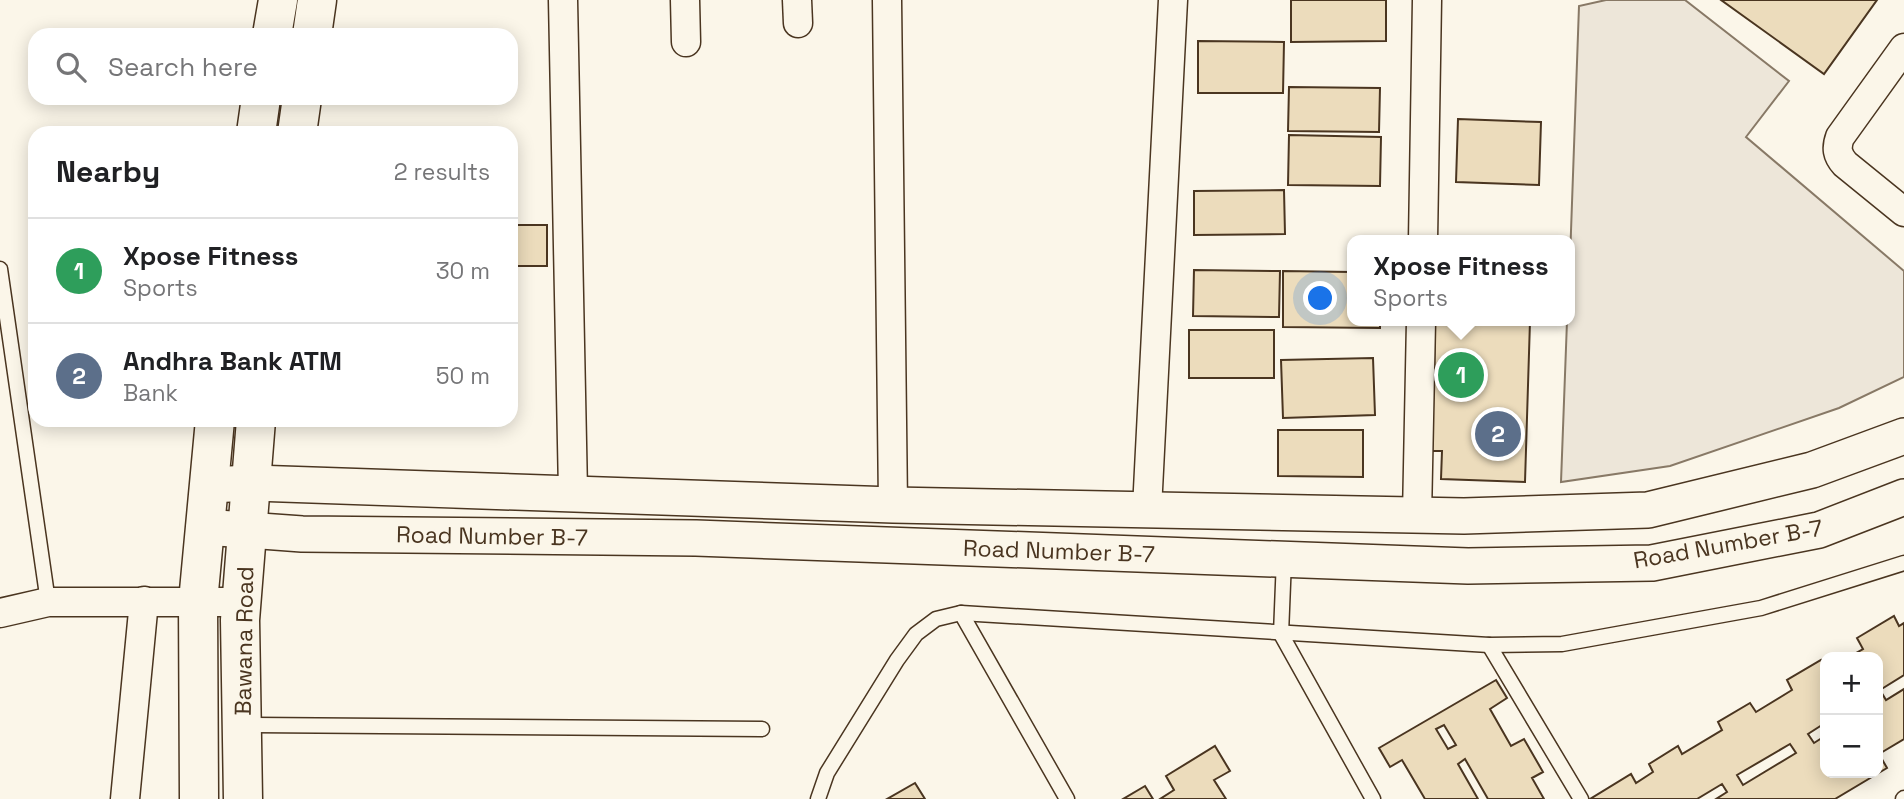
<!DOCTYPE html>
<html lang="en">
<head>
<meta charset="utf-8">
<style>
  body { margin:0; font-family:"Space Grotesk",sans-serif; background:#f2f2f2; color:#202124 }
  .controls { position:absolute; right:21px; bottom:21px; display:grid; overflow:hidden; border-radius:14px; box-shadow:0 4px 18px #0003 }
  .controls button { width:63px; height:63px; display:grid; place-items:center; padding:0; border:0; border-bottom:2px solid #e0e0e0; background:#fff; color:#202124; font:35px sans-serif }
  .you { position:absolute; left:1321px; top:299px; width:24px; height:24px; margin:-18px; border:5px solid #fff; border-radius:50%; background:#1a73e8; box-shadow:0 0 0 10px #1a73e833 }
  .badge { display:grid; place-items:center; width:46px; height:46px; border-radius:50%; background:#c62828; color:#fff; font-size:23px; font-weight:700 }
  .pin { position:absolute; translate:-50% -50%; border:4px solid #fff; box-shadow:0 2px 7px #0006 }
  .popup { position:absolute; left:1347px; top:235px; width:228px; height:91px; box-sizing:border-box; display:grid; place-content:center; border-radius:14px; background:#fff; filter:drop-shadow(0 2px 5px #0005); font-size:23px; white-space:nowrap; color:#757577 }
  .popup b { font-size:26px; color:#202124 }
  .popup::after { content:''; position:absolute; left:50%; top:100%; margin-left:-14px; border:14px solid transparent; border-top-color:#fff }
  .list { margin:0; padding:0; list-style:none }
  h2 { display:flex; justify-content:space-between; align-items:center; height:91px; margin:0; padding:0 28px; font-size:30px }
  h2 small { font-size:23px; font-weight:400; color:#757577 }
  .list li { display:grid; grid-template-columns:46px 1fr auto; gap:21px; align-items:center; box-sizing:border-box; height:105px; padding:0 28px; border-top:2px solid #e0e0e0 }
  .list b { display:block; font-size:26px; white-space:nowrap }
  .list p { margin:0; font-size:23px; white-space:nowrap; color:#757577 }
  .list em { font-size:23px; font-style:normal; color:#757577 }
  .icon { flex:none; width:38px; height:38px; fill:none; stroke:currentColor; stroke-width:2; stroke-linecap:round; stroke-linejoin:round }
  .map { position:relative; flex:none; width:1904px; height:799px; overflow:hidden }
  .search { position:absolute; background:#fff; box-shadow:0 4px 18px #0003; left:28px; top:28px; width:490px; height:77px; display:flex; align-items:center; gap:18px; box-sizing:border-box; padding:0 24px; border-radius:21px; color:#757577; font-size:26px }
  .panel { position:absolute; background:#fff; box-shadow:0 4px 18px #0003; left:28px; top:126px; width:490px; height:301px; border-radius:21px }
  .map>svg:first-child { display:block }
  .green { fill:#ede6d9; stroke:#887966; stroke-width:2 }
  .building { fill:#ecdcbc; stroke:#4a3520; stroke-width:2; fill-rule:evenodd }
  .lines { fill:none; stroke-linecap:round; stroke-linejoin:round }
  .service-casing { stroke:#4a3520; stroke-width:17 }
  .minor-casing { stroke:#4a3520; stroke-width:31 }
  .tertiary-casing { stroke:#4a3520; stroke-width:38 }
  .secondary-casing { stroke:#4a3520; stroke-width:41 }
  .service { stroke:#fbf6e9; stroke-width:14 }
  .minor { stroke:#fbf6e9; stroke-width:28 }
  .tertiary { stroke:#fbf6e9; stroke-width:35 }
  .secondary { stroke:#fbf6e9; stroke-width:38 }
  .labels { text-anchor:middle; stroke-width:5; stroke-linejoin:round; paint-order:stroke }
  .street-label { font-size:23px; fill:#4a3520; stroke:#fbf6e9 }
</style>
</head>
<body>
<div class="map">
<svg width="1904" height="799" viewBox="0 0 1904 799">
  <rect width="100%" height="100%" fill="#fbf6e9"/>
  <!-- green -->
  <polygon class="green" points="1606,0 1685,0 1789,81 1746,137 1904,271 1904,377 1839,408 1670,466 1561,482 1567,321 1570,321 1570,259 1579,6"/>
  <!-- building -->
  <g class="building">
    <polygon points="1291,0 1386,0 1386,41 1291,42"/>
    <polygon points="1721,0 1877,0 1824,74"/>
    <polygon points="1198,41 1284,42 1283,93 1198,93"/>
    <polygon points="1289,87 1380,88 1379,132 1288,131"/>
    <polygon points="1458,119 1541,122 1539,185 1456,182"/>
    <polygon points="1289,135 1381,137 1380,186 1288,185"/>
    <polygon points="1284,190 1285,234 1194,235 1194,191"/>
    <rect x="511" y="225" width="36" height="41"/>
    <polygon points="1194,270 1280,271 1279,317 1193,316"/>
    <polygon points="1283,271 1352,272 1352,321 1380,321 1380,328 1283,327"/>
    <polygon points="1441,321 1530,321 1525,482 1441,479 1442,451 1432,451 1435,325 1441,325"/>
    <rect x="1189" y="330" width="85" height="48"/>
    <polygon points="1373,358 1375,415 1283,418 1281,360"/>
    <polygon points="1278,430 1363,430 1363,477 1278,476"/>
    <path d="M1894,616L1899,626L1904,623V675L1880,690L1886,700L1904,689V739L1879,754L1887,768L1835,799H1716L1727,792L1722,784L1697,799H1590L1631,774L1636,783L1653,772L1649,764L1678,746L1682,754L1722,730L1718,722L1750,703L1756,712L1792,690L1787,680L1821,660L1825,667V723L1808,734L1814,743L1825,736V773H1878V657H1849L1863,649L1857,638ZM1790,744L1796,753L1743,785L1737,775Z"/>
    <path d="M1496,680L1507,698L1490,709L1511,746L1524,739L1543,772L1532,778L1544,799H1488L1465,759L1458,764L1478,799H1425L1402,760L1390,767L1379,748ZM1444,725L1456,745L1448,749L1436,729Z"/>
    <polygon points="1215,746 1230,771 1214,780 1226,799 1160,799 1174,790 1166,776"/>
    <polygon points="915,783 925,799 887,799"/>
    <polygon points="1145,786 1153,799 1123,799"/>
  </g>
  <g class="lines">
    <defs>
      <g id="service">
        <polyline points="0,269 48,602"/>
        <polyline points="1284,559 1281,634 1373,799"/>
        <polyline points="961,613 1067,799"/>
        <polyline points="1489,645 1581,799"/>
        <polyline points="242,725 762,729"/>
        <polyline points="818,799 827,773 897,660 916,634 936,619 961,613 1489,645 1562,644 1761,608 1904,563"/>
        <polyline points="1903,799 1904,798"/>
      </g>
      <g id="minor">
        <polyline points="563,0 573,492"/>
        <polyline points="685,0 686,42"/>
        <polyline points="797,0 798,23"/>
        <polyline points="887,0 893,505"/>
        <path d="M1904,48L1840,137C1836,148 1837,155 1845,164L1904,212"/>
        <polyline points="1423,240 1427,0"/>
        <polyline points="1147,509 1173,0"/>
        <polyline points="1417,516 1421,321"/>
        <polyline points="0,613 48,602 242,602"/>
        <polyline points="125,799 144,601"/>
      </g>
      <g id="tertiary">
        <polyline points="209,485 251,483 893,505 1464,516 1648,510 1812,470 1904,436"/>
        <polyline points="204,527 302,534 696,538 1468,566 1652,563 1819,530 1904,497"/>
      </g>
      <g id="secondary">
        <polyline points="272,35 278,0"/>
        <polyline points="312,35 317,0"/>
        <polyline points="256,133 261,98"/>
        <polyline points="297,133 302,98"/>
        <polyline points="199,799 198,602 215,420"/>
        <polyline points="243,799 240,620 256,420"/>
      </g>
    </defs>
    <!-- service casing -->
    <use href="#service" class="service-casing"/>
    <!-- minor casing -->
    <use href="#minor" class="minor-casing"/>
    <!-- tertiary casing -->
    <use href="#tertiary" class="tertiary-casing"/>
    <!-- secondary casing -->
    <use href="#secondary" class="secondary-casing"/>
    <!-- service -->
    <use href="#service" class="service"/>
    <!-- minor -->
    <use href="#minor" class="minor"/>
    <!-- tertiary -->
    <use href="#tertiary" class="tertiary"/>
    <!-- secondary -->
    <use href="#secondary" class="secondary"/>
  </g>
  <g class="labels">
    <!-- street labels -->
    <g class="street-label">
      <text transform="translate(492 536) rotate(1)" y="8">Road Number B-7</text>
      <text transform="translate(1728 544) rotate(-10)" y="8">Road Number B-7</text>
      <text transform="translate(1059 551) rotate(2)" y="8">Road Number B-7</text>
      <text transform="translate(244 641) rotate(-89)" y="8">Bawana Road</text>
    </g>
  </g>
</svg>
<div class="controls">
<button>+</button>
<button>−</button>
</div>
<div class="you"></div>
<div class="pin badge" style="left:1461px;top:375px;background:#2e9e5b">1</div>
<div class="popup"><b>Xpose Fitness</b>Sports</div>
<div class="pin badge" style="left:1498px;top:434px;background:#5c6f8a">2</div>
<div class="search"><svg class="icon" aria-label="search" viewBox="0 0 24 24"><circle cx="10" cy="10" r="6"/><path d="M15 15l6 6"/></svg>Search here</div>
<section class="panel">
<h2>Nearby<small>2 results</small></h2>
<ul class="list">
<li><span class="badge" style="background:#2e9e5b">1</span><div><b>Xpose Fitness</b><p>Sports</p></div><em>30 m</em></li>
<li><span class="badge" style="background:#5c6f8a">2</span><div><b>Andhra Bank ATM</b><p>Bank</p></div><em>50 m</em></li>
</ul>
</section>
</div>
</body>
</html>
